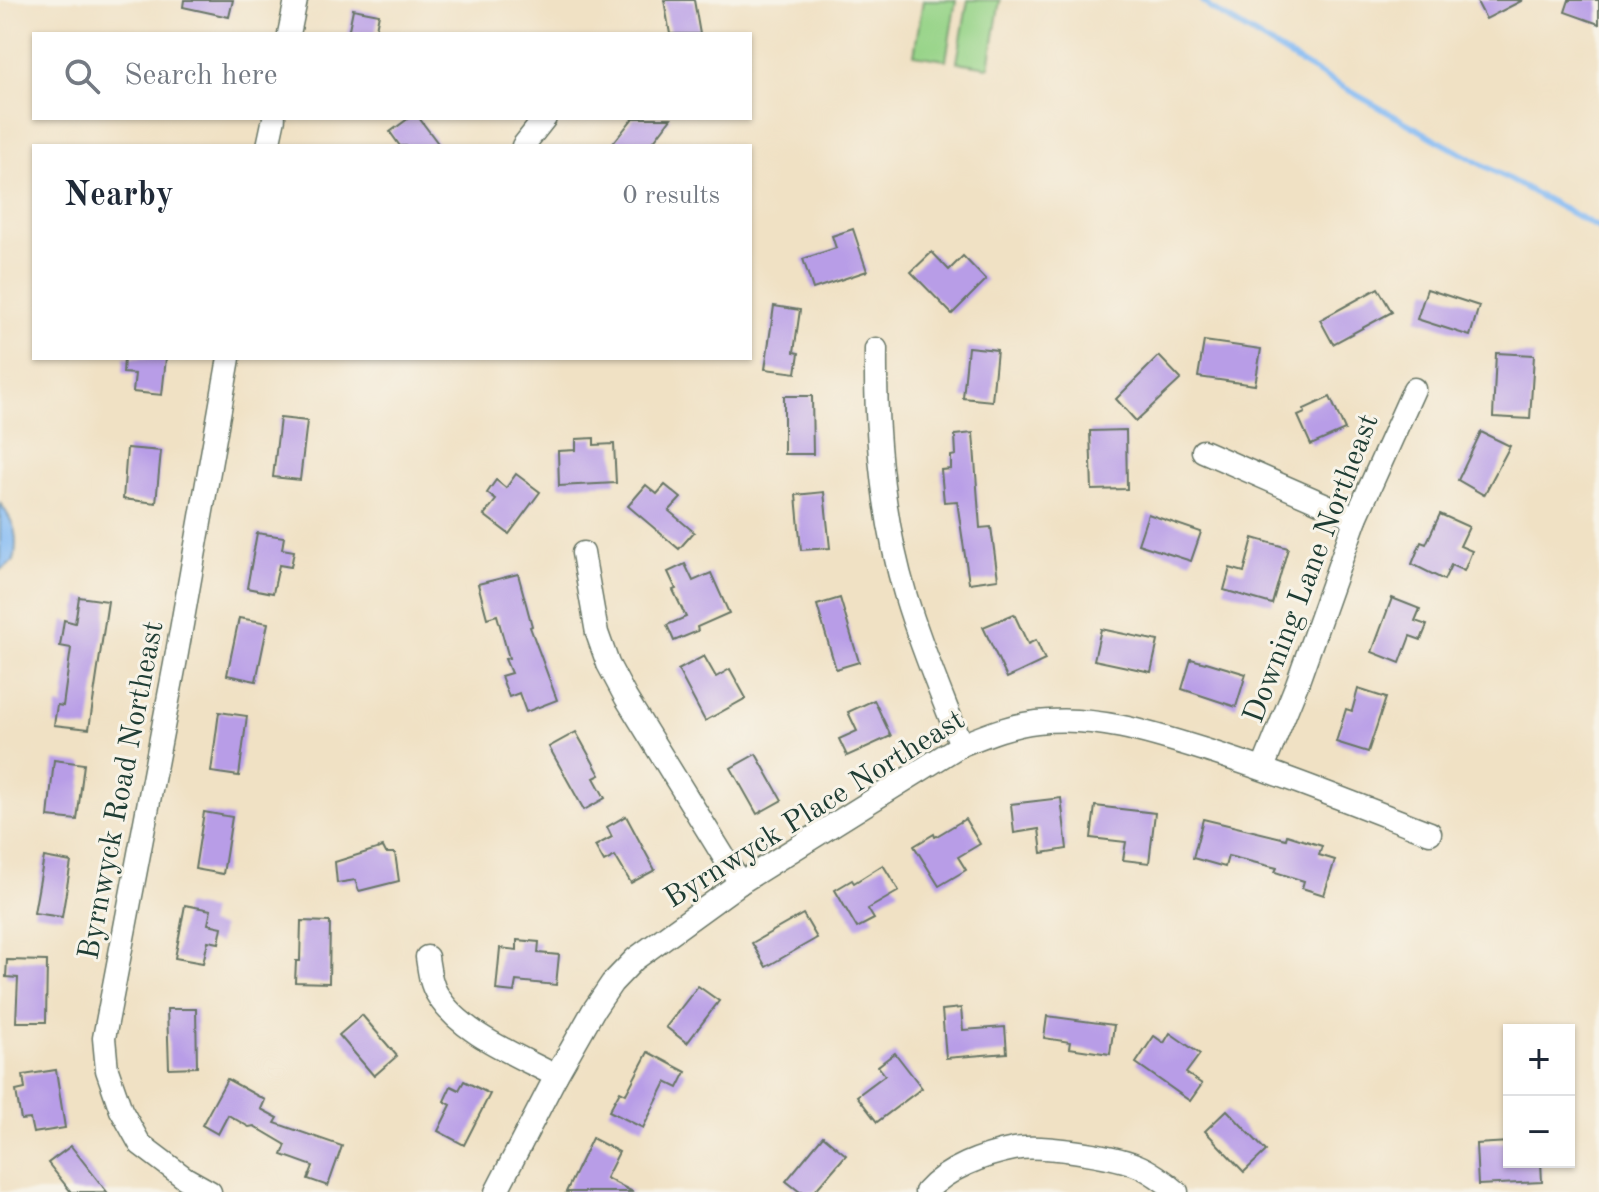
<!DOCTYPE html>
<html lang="en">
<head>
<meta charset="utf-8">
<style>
  body { margin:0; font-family:"Old Standard TT",serif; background:#f6f6f7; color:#1f2937 }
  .controls { position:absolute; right:24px; bottom:24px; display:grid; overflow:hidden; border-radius:0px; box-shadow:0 2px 6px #0004 }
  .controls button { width:72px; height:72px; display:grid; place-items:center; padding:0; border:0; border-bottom:2px solid #e0e1e3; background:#fff; color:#1f2937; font:40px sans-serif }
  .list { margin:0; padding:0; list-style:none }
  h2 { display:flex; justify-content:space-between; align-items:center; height:104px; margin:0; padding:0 32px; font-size:34px }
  h2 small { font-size:26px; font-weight:400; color:#747a83 }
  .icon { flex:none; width:44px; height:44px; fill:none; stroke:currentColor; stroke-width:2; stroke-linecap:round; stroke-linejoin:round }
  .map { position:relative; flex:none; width:1599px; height:1192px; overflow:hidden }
  .search { position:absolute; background:#fff; box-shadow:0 2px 6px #0004; left:32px; top:32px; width:720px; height:88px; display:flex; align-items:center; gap:20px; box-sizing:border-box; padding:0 28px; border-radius:0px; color:#747a83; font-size:30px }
  .panel { position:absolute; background:#fff; box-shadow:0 2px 6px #0004; left:32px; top:144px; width:720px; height:216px; border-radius:0px }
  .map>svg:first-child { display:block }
  .green { fill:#98d489; stroke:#5c885e; stroke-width:2 }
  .water { fill:#85bbf4; stroke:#527c94; stroke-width:2 }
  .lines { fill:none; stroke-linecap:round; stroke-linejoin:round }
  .stream { stroke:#85bbf4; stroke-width:6 }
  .building { fill:#b89de7 }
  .minor-casing { stroke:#687666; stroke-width:25 }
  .minor { stroke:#fff; stroke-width:22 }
  .labels { text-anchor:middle; stroke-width:6; stroke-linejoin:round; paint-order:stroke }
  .street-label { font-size:30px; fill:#1f3d34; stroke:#f7f3e8 }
</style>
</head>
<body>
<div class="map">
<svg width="1599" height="1192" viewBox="0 0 1599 1192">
  <rect width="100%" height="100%" fill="#f7f3e8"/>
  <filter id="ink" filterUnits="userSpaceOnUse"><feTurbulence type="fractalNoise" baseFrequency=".0125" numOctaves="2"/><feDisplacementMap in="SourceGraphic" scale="16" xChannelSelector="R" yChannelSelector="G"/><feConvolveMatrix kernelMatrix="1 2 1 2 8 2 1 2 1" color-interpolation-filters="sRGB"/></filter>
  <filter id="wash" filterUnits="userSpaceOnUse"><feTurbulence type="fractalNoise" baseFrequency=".006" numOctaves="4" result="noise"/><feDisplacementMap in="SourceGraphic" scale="32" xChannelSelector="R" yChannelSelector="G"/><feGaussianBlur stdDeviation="1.8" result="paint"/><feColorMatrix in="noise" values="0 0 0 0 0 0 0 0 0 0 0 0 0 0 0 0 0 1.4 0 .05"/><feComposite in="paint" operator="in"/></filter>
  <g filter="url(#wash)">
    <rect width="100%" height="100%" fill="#f0e1c4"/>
    <!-- green -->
    <g class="green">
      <polygon points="923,0 956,0 946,60 914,55"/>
      <polygon points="968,0 1000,0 989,67 957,62"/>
    </g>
    <!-- water -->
    <path class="water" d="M0,503C15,523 19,536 14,561L0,570Z"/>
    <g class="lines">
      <!-- stream -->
      <polyline class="stream" points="1202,0 1210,8 1311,69 1444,144 1599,228"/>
    </g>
    <g id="blocks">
      <!-- building -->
      <g class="building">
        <polygon points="184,0 233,0 229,17 183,7"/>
        <polygon points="664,0 694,0 700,34 670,34"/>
        <polygon points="1476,0 1523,0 1486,19"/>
        <polygon points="1569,0 1599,0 1599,24 1565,12"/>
        <polygon points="353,9 379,14 375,34 348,34"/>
        <polygon points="409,118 419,118 440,146 400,146 390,132"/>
        <polygon points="633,118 671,118 650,146 611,146"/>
        <polygon points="853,229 867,271 813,289 803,259 836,248 832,236"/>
        <polygon points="932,252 949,270 963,256 986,280 952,314 911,272"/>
        <polygon points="1378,288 1392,312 1333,344 1320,320"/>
        <polygon points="1427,289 1479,306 1470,336 1417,319"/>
        <polygon points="774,306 800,310 794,352 799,353 796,373 765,369"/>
        <polygon points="1204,341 1261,349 1255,385 1198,377"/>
        <polygon points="968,347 997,350 992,401 963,398"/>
        <polygon points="1496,353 1534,355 1530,419 1493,417"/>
        <polygon points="1159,356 1181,379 1136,421 1116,399"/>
        <polygon points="124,358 166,358 162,395 133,392 135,374 123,373"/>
        <polygon points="784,396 812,396 813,454 784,454"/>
        <polygon points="1330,397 1345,430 1311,445 1298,416 1305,413 1304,409"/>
        <polygon points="280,418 307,421 300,480 273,477"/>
        <polygon points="1126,430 1127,489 1092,490 1090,431"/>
        <polygon points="1481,432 1510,446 1484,495 1458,480"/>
        <polygon points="973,433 980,528 991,527 998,579 969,583 957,501 944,502 941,470 951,469 951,456 956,455 955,435"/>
        <polygon points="594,438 594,445 614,444 616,483 559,486 558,451 576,450 576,439"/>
        <polygon points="127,448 161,451 156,503 123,499"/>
        <polygon points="516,474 540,492 509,534 484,515 496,500 487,493 496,480 506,488"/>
        <polygon points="646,485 657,494 665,485 681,498 669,511 694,532 679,549 628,506"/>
        <polygon points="824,492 830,548 801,550 796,495"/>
        <polygon points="1148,514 1201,532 1191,561 1138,544"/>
        <polygon points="1440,514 1469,527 1460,546 1472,551 1464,571 1451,565 1444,580 1412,564 1421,542 1426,544"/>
        <polygon points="257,533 284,537 282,549 294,551 291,567 279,565 273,593 247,588"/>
        <polygon points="1253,538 1288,548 1272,604 1224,590 1230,568 1244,572"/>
        <polygon points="685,564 693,581 711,573 729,613 697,627 698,631 674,641 667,625 686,617 673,590 676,589 668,572"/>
        <polygon points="518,574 532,626 530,627 557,700 526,712 519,693 509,697 501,676 511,673 505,659 509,658 497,615 487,618 478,584"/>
        <polygon points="79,597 108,601 89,729 54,725 57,705 63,706 71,648 60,646 64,620 75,623"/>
        <polygon points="840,598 859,662 836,669 817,605"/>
        <polygon points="1392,598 1420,609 1415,621 1427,625 1421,640 1410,636 1400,663 1372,652"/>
        <polygon points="1014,614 1028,644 1036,640 1045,660 1007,678 983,627"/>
        <polygon points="239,618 268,623 256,681 227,675"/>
        <polygon points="1101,629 1158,641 1151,672 1094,660"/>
        <polygon points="704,656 716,677 730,669 746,698 705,721 678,670"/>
        <polygon points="1191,659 1205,663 1206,662 1246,674 1236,707 1182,689"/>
        <polygon points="1358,689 1386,698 1368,752 1336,742 1346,709 1352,711"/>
        <polygon points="874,700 891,736 847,756 839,739 857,731 848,712"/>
        <polygon points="219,712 247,716 239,776 211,772"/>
        <polygon points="576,732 600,775 594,778 605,798 584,810 549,747"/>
        <polygon points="756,754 782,800 757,814 731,768"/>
        <polygon points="54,760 84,764 77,820 48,817"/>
        <polygon points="1061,798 1067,849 1042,853 1039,829 1014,833 1011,804"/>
        <polygon points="1095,806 1155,813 1149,863 1123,860 1126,842 1091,838"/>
        <polygon points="204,812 232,817 223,874 195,869"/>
        <polygon points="626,816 655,870 631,883 615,856 604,862 595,846 612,837 607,827"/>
        <polygon points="965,819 980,844 958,857 966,870 939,886 914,846 934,834 935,837"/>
        <polygon points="1203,819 1286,839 1287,835 1322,846 1319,855 1335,860 1324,895 1302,888 1304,881 1275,872 1277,868 1228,856 1225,867 1193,858"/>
        <polygon points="383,847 386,853 395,853 399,881 359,891 355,880 337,883 335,862"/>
        <polygon points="44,857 71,862 62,917 34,913"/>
        <polygon points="883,865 899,891 868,909 874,919 857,928 835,890 852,880 854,883"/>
        <polygon points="185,905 211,910 208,924 222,927 219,943 208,941 203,963 175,958"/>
        <polygon points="803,914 817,938 766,967 752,943"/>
        <polygon points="301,921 330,922 329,983 295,982 296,961 300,961"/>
        <polygon points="517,940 539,942 538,953 559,955 556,985 516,981 514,992 496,990 500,948 517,950"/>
        <polygon points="7,960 47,961 46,1022 16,1022 18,978 6,977"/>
        <polygon points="698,986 719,1001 687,1043 666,1027"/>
        <polygon points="961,1008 963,1030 1005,1027 1007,1053 946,1058 942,1010"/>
        <polygon points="167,1009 196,1009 197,1067 169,1068"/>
        <polygon points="362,1015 397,1056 374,1076 339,1035"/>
        <polygon points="1047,1016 1114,1025 1110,1054 1069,1048 1070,1042 1044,1038"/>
        <polygon points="1170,1033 1200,1054 1186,1073 1202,1084 1190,1101 1136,1063 1154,1036 1164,1043"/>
        <polygon points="648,1052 686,1072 678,1088 666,1082 643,1128 609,1111 620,1091 626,1094"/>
        <polygon points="895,1053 922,1088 877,1122 857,1096 885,1075 878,1066"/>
        <polygon points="56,1070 65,1128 33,1133 30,1119 21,1120 16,1091 25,1089 23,1075"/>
        <polygon points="227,1079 265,1100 261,1109 278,1118 275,1123 342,1146 328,1186 308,1179 313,1166 282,1155 286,1145 254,1126 249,1127 228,1115 218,1134 202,1125"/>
        <polygon points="464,1081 490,1094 464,1145 438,1131 451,1105 444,1101 451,1086 459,1090"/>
        <polygon points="1227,1110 1266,1151 1244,1172 1205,1131"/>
        <polygon points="823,1136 846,1155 814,1192 800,1192 786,1181"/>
        <polygon points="592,1138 619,1152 606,1178 633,1192 566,1192"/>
        <polygon points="1509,1142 1509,1162 1541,1162 1542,1182 1478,1185 1476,1144"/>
        <polygon points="71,1146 107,1192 71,1192 48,1163"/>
      </g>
    </g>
  </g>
  <g filter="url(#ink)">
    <use href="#blocks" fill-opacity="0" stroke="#687666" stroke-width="2"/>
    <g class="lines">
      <defs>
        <g id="minor">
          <polyline points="289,34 296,0"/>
          <polyline points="268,146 274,118"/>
          <polyline points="523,146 545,118"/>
          <path d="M876,349C875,432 882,517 906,597C921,647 942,696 961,745"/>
          <polyline points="1203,451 1356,518"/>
          <polyline points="583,553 597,633 608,664 626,698 740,883"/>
          <polyline points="1263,768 1297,684 1356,518 1414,389"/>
          <path d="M427,957C429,970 430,983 437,994C459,1033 517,1055 556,1076"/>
          <polyline points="210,1192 185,1178 140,1144 121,1110 107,1070 104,1038 175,664 229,358"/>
          <path d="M496,1192L556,1076L593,1011L612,983L635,959L740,883L961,745C986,735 1010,725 1037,722C1095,715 1151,733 1205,750C1281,774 1355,804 1430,833"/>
          <path d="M926,1192C947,1168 984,1155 1014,1149C1040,1144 1111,1155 1136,1165C1149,1170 1166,1182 1177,1192"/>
        </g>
      </defs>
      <!-- minor casing -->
      <use href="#minor" class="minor-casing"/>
      <!-- minor -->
      <use href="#minor" class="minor"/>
    </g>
  </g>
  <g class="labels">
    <!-- street labels -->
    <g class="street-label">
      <text transform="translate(1310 568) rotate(-69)" y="10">Downing Lane Northeast</text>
      <text transform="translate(120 790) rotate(-79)" y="10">Byrnwyck Road Northeast</text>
      <text transform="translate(814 808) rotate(-32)" y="10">Byrnwyck Place Northeast</text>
    </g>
  </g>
</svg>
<div class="controls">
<button>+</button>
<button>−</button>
</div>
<div class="search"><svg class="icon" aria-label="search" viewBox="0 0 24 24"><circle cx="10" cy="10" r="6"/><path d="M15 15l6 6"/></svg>Search here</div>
<section class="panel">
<h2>Nearby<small>0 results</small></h2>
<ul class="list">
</ul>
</section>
</div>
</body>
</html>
